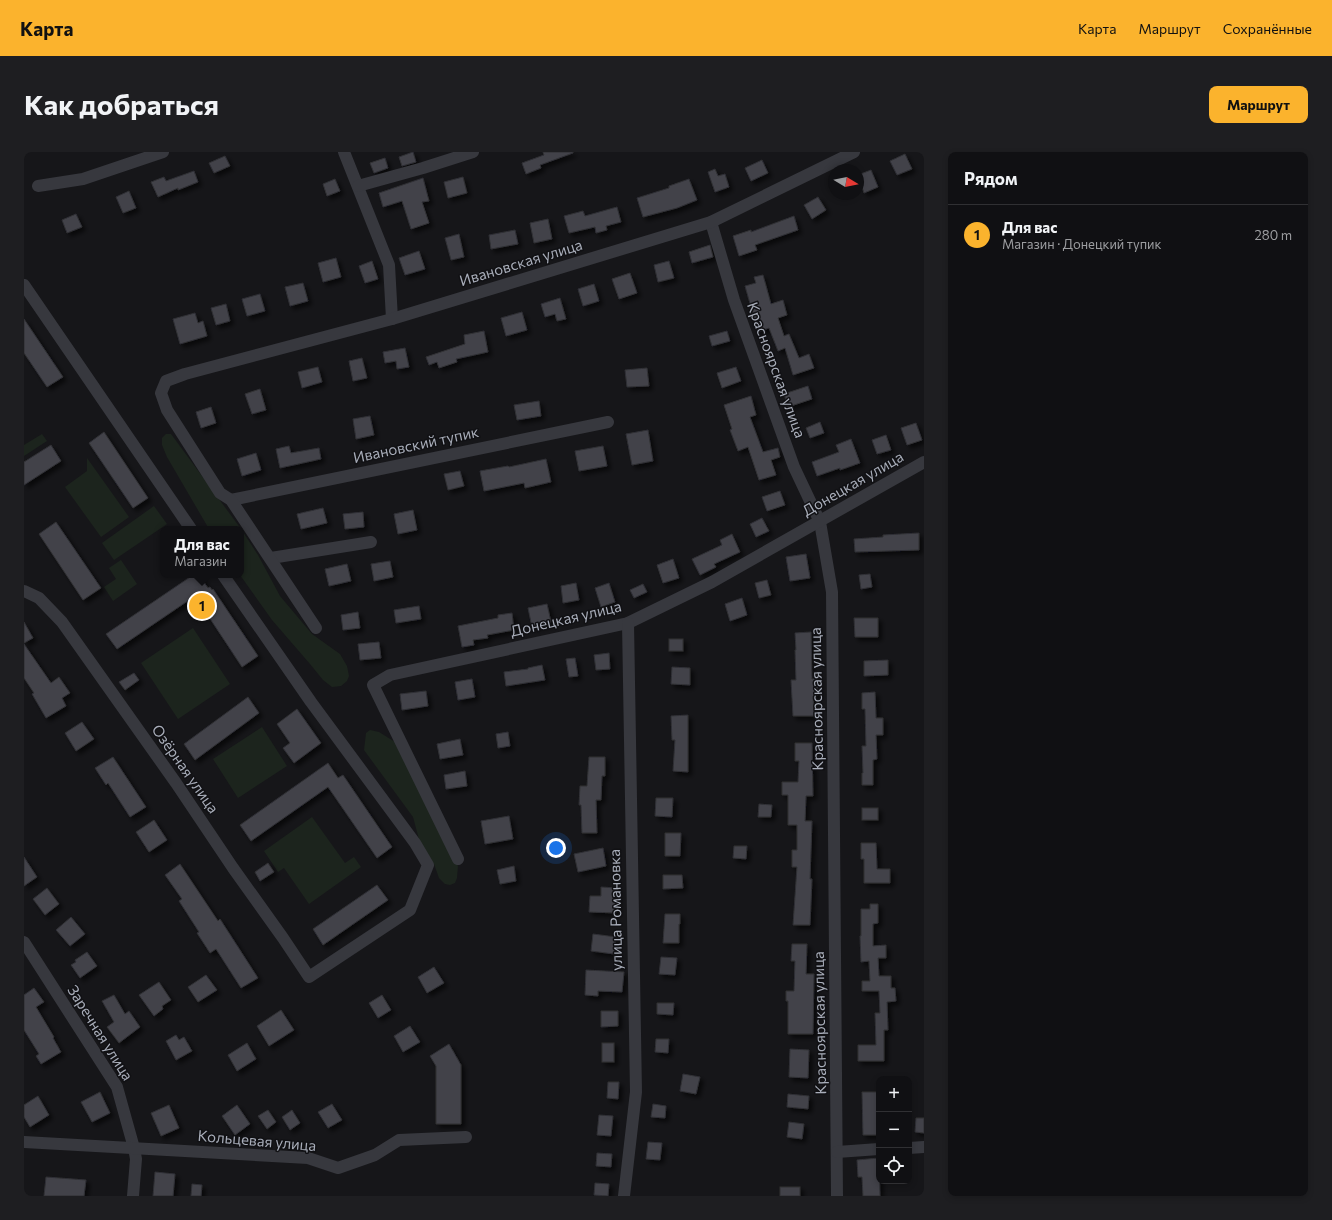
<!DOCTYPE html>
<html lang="ru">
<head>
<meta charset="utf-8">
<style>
  body { margin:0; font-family:Commissioner,sans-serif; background:#1e1e21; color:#f1f3f6 }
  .controls { position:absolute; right:12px; bottom:12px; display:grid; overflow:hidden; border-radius:8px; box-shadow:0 2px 6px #0003 }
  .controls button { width:36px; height:36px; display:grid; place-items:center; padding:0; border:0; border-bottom:1px solid #303033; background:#101013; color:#f1f3f6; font:20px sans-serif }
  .compass { position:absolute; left:804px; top:12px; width:36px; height:36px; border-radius:50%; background:#101013; box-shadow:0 2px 6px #0003; rotate:100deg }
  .you { position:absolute; left:532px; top:696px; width:14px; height:14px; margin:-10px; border:3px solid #fff; border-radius:50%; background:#1a73e8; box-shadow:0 0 0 6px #1a73e833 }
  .badge { display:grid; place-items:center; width:26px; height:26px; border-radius:50%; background:#fbb32d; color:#111; font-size:13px; font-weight:700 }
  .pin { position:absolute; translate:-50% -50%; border:2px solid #fff; box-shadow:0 1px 4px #0006 }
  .popup { position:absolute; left:136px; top:374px; width:84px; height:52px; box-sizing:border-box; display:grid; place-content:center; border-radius:8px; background:#101013; filter:drop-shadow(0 1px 3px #0005); font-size:13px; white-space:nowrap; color:#9c9da0 }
  .popup b { font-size:15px; color:#f1f3f6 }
  .popup::after { content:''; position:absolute; left:50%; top:100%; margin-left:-8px; border:8px solid transparent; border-top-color:#101013 }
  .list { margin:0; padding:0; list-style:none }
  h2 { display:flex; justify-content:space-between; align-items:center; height:52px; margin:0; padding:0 16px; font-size:17px }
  h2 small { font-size:13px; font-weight:400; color:#9c9da0 }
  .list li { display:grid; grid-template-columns:26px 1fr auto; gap:12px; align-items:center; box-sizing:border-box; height:60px; padding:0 16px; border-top:1px solid #303033 }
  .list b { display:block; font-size:15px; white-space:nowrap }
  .list p { margin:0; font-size:13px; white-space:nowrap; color:#9c9da0 }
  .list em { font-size:13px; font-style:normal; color:#9c9da0 }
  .icon { flex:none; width:22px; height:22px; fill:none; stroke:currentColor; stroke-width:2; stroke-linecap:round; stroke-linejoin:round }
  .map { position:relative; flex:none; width:900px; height:1044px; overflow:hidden; border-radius:8px }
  header { display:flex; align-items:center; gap:24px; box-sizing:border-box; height:56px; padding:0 20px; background:#fbb32d; color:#111 }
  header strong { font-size:19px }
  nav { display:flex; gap:22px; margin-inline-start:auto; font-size:14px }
  .intro { display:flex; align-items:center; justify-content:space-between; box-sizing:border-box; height:96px; padding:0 24px }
  h1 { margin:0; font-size:28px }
  .button { padding:10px 18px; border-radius:8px; background:#fbb32d; color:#111; font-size:14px; font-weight:700 }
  main { display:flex; gap:24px; padding:0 24px }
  aside { flex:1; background:#101013; border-radius:8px; box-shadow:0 2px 6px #0003 }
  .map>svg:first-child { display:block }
  .green { fill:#1c241d }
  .building { fill:#424349; stroke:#303035; filter:url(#shadow) }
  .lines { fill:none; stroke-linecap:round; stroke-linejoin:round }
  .street { stroke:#37383e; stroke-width:12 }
  .labels { text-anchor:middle; stroke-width:3; stroke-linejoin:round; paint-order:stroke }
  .street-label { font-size:15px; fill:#a8adb9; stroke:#111114 }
</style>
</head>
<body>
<header>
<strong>Карта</strong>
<nav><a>Карта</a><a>Маршрут</a><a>Сохранённые</a></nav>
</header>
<div class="intro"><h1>Как добраться</h1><a class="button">Маршрут</a></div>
<main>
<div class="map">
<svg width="900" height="1044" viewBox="0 0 900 1044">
  <defs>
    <filter id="shadow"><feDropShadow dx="3.5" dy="3.5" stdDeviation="2" flood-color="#0009"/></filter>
  </defs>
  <rect width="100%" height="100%" fill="#161619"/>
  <!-- green -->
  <g class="green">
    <polygon points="18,282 23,289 0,304 0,293"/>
    <polygon points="142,282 147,282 217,377 185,377 143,305 138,293 138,286"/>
    <polygon points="63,306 105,365 77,385 41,335 63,319"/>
    <polygon points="130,354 143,372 90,408 78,391"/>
    <polygon points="217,377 234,403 256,444 288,482 316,502 323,514 325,524 323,529 317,534 308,535 299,528 286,512 248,468 216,423"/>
    <polygon points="97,408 113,432 89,449 80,435 92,427 85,416"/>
    <polygon points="169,476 206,532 154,567 117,511"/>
    <polygon points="238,575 263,614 214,646 189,607"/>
    <polygon points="346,578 355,580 371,590 434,714 433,726 431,731 426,733 421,732 415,726 410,712 396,691 389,665 340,598 342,581"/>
    <polygon points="288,665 321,711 330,705 337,715 285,752 260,716 254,720 240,699"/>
  </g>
  <!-- building -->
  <g class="building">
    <polygon points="389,0 392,10 378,14 375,5"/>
    <polygon points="519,0 549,0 549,1 516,13 517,16 502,22 498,11 520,3"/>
    <polygon points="881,2 888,17 873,23 866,9"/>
    <polygon points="201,4 206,14 190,21 185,11"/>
    <polygon points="361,6 364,16 350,21 346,11"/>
    <polygon points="738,8 744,21 727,29 721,16"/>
    <polygon points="691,17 694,24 701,22 705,35 691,40 684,20"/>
    <polygon points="847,18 854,35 840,41 834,23"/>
    <polygon points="170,19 174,30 154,38 154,36 134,45 127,30 140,25 142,29"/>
    <polygon points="439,25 443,41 424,46 420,30"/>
    <polygon points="399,26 405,49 398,50 405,71 387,77 378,49 359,55 355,41"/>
    <polygon points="311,27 316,39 303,44 299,32"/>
    <polygon points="665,27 673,48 653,56 619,65 613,46 645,36 645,34"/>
    <polygon points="105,39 112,56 99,61 92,45"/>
    <polygon points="794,45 802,58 788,67 780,53"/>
    <polygon points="593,55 597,70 582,74 583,78 572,81 571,75 545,81 540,64 559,59 561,64"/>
    <polygon points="52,62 58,75 43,81 38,68"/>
    <polygon points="770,64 774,78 731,93 733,98 715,104 709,84 727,78 727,80"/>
    <polygon points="524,67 528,87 510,91 506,71"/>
    <polygon points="491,78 494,92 467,97 465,83"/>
    <polygon points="435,82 440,105 427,108 421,86"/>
    <polygon points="686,93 689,105 668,111 665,100"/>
    <polygon points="395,99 401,117 381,123 375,106"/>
    <polygon points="312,106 317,125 299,130 294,111"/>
    <polygon points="348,109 354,127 341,131 335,114"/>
    <polygon points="645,109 650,126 634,130 630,113"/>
    <polygon points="606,121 613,141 595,147 588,127"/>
    <polygon points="739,123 747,152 759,148 763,163 754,166 760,184 765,182 775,206 785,202 790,216 769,223 761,196 754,199 745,176 734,180 728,163 729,162 721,134 732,131 730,125"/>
    <polygon points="279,131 284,149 266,154 261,135"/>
    <polygon points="570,132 575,149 559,154 554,137"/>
    <polygon points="236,142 241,159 223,164 218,147"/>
    <polygon points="536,146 542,167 533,169 531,162 521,165 517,152"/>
    <polygon points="202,152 206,169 192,173 187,156"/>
    <polygon points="498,160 503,178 482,184 477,166"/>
    <polygon points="171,161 174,171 179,169 183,184 156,192 149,167"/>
    <polygon points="0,167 39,225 23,235 0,201"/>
    <polygon points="460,179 464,200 432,207 433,210 415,216 413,210 405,213 402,205 441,192 440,183"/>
    <polygon points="703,179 706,189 688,194 685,184"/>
    <polygon points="381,196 385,215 373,217 372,209 361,211 359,200"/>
    <polygon points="338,206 343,226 329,229 325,209"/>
    <polygon points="294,215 298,230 278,236 274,220"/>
    <polygon points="712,215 717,229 698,236 693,221"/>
    <polygon points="623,216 625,234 603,235 601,218"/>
    <polygon points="784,234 788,247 764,255 760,242"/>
    <polygon points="236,237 242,258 228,262 221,242"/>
    <polygon points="727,244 732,263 726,265 739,300 754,296 756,305 747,308 752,323 735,328 724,295 714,299 706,278 708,277 700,253"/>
    <polygon points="515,249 517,264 493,268 490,253"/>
    <polygon points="187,255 192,271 177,276 172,260"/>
    <polygon points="346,264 350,283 332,287 329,267"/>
    <polygon points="796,270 800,281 786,286 782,276"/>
    <polygon points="892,271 898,288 883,293 877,276"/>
    <polygon points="624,278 629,309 608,313 602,282"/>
    <polygon points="80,280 124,346 109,356 65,291"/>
    <polygon points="862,283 867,298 853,302 848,288"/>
    <polygon points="827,287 836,311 816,318 816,316 793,324 788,310 815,300 812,293"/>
    <polygon points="27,293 37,309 0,333 0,310"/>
    <polygon points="265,294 267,301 295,296 297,307 256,316 252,297"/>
    <polygon points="579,294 583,314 555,319 551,299"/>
    <polygon points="232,301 237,318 218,324 213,307"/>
    <polygon points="522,307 527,330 501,336 500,331 460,339 456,319 484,314 485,315"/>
    <polygon points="436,319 440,334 424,338 420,322"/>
    <polygon points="756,339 761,353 743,359 738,345"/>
    <polygon points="299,356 303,371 277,377 273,362"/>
    <polygon points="389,358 393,378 374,382 370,362"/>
    <polygon points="339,360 340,375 321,377 319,362"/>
    <polygon points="738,366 745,379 732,385 726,372"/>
    <polygon points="32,370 77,436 59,448 15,382"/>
    <polygon points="895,381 895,398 831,400 830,387 859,385 859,383"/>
    <polygon points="708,382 716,400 690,412 692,415 676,423 668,407 698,393 696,388"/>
    <polygon points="782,402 786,426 766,429 762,405"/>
    <polygon points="649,407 655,426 639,431 633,413"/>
    <polygon points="366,409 369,425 350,429 347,412"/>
    <polygon points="323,412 327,429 305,434 301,417"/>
    <polygon points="846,422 848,435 837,437 835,423"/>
    <polygon points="169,423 175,423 184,436 186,435 188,438 189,437 234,504 218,515 171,444 93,497 82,482"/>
    <polygon points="743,428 747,443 735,446 731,431"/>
    <polygon points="552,431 555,448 539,451 537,434"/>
    <polygon points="585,431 591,450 577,455 571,436"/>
    <polygon points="619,432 623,440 610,446 606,438"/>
    <polygon points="718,446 723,463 706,469 701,452"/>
    <polygon points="523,452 527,470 508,475 504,456"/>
    <polygon points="395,454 397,467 372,471 370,458"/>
    <polygon points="334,460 336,476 319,478 317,463"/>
    <polygon points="488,461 490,478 463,483 464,486 449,488 450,493 438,495 434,474 474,466 474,463"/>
    <polygon points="830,466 854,466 854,485 831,485"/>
    <polygon points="0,470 9,486 0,491"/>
    <polygon points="787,480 788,527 793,526 794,543 789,544 790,564 769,564 767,528 772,528 771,498 772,498 771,481"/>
    <rect x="645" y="487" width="14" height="12"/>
    <polygon points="355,490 357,506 336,508 334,492"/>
    <polygon points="0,492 27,531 35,525 46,541 38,546 42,554 22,566 8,542 10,541 0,526"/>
    <polygon points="585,501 586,517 572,518 570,503"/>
    <polygon points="551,506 554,524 545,525 542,507"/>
    <polygon points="864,508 864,523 840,524 840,509"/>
    <polygon points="518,513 521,528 482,534 480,520 504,517 504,516"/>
    <polygon points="648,515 666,516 666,533 647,532"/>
    <polygon points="110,521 115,528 101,538 95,530"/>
    <polygon points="448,527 451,545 434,548 431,530"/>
    <polygon points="402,539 404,554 378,558 376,542"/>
    <polygon points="851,540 852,566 859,566 859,583 852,583 853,607 849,608 849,633 838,633 838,621 839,621 838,594 842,594 841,557 838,557 838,541"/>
    <polygon points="224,545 235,561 171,608 160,592"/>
    <polygon points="273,557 297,591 270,611 259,596 266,591 253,572"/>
    <polygon points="664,563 664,620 649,619 651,588 648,588 647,564"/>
    <polygon points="58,570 70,587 52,599 41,581"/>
    <polygon points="484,580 486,594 474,596 472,582"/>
    <polygon points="436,587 439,603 416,607 413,592"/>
    <polygon points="771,591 788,591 789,644 782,644 781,669 788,669 786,727 788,727 786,773 769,773 773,715 768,715 768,698 773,698 773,673 764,673 764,643 758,643 758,630 774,630 775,609 771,609"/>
    <polygon points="89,605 122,655 106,665 84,631 82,633 71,616"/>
    <polygon points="565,605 581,605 581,624 578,624 577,648 572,648 573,681 558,681 557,653 555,653 556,634 563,634"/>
    <polygon points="304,611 314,626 319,623 368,695 353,706 304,635 227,689 216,673"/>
    <polygon points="441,619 443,634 422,637 420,623"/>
    <polygon points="632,646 649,646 648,665 631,664"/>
    <polygon points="735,652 748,653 747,665 734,665"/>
    <rect x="838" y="656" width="16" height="12"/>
    <polygon points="485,664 489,687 461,692 457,669"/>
    <polygon points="130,668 143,688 125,700 112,680"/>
    <polygon points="641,681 657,681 656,704 641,704"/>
    <polygon points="837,691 852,691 853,717 866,717 866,731 840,731 840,707 837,707"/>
    <polygon points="710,694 723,694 722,707 709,706"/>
    <polygon points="579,696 582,714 554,720 550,702"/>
    <polygon points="0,705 13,725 0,734"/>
    <polygon points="244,711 250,720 236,729 231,720"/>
    <polygon points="156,712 194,769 196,767 234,826 217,836 192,797 186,801 173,781 175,780 155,749 158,747 141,723"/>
    <polygon points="490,714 492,729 476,732 473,718"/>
    <polygon points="639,723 658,723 659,736 639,737"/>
    <polygon points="353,733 364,748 299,793 289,777"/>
    <polygon points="577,735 593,736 592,761 565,760 566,744 577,744"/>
    <polygon points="23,736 35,752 21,763 9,747"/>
    <polygon points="846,752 854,752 854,771 849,772 849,794 862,793 862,806 854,806 855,824 867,824 867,836 871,836 872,849 863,850 864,878 860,878 860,909 834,909 834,893 852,893 851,861 856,861 855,839 838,839 838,829 846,829 845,809 837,810 836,784 837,784 837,757 846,757"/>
    <polygon points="641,762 656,762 656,772 655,772 655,791 639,791"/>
    <polygon points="47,765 61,782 46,794 32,778"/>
    <polygon points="569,782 592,785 590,802 567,799"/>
    <polygon points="768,792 783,792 782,822 790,822 789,882 764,882 764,849 762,849 762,839 770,839 771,809 767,809"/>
    <polygon points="63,800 73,814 56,826 47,813 52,810 51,808"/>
    <polygon points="637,805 653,806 651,823 635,822"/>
    <polygon points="410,815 420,831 403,841 394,825"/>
    <polygon points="562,818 600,820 598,840 574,839 574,844 561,843"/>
    <polygon points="182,823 193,838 174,850 164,835"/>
    <polygon points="135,830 147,848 138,854 139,857 130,864 115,843"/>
    <polygon points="10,836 20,850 12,855 30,885 29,886 37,900 17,912 12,904 15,902 0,878 0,843"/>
    <polygon points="90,843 101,862 105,859 116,875 95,891 83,875 90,870 78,849"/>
    <polygon points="358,843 367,858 354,866 345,851"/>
    <polygon points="633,851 650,851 649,863 633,862"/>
    <polygon points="257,858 270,878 245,894 233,874"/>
    <polygon points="577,859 594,859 594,874 577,875"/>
    <polygon points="386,874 396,890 379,900 370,884"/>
    <polygon points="152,883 155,888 160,885 168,899 152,908 142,889"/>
    <polygon points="632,887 645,887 644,901 631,900"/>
    <polygon points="223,891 232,907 213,919 204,903"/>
    <rect x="578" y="891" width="12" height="19"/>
    <polygon points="425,892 437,913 437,972 412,972 412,914 406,904"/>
    <polygon points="766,897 785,898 784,926 765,925"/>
    <polygon points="659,922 676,925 672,942 656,939"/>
    <polygon points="584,930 595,930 594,947 583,946"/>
    <polygon points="76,940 86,961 68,970 57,950"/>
    <polygon points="838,940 855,940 855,983 839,983"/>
    <polygon points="764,942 785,944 784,957 763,955"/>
    <polygon points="14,944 25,963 6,975 0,965 0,953"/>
    <polygon points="308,952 318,968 304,976 294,960"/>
    <polygon points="629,952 642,954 641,966 627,965"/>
    <polygon points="145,953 155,976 137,984 127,961"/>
    <polygon points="213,953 226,972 211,983 198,964"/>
    <polygon points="244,958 252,970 243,977 234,964"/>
    <polygon points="268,958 276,971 266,978 258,965"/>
    <polygon points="575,963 589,964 587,984 573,983"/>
    <polygon points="892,966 900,966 900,981 891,980"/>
    <polygon points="765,970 780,972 778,987 763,985"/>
    <polygon points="624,990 638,991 636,1008 622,1007"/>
    <polygon points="573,1001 588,1002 587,1015 572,1014"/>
    <polygon points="855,1006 856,1044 839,1044 838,1025 834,1025 833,1008"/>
    <polygon points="131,1020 151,1022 149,1044 129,1044"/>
    <polygon points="22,1025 62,1028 60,1044 20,1044"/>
    <polygon points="571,1031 585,1032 584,1044 570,1043"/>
    <polygon points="168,1032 178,1033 177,1044 167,1044"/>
    <rect x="756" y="1035" width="20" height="9"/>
  </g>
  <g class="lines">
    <!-- street -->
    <g class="street">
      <polyline points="320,0 365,113 368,167"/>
      <polyline points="14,34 59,27 139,0"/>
      <polyline points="334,34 399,16 449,0"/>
      <polyline points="687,70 710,148 770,315 796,370 808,440 813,1044"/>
      <polyline points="0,133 167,377"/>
      <polyline points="207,348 584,270"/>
      <polyline points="247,406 347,390"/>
      <polyline points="0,439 15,446 38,470 152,631 209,716 259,786 285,825 386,758 404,713 391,691 287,550 199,423"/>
      <polyline points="292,476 207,348 196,341 143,258 137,241 142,229 161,222 368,167 687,70 830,0"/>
      <polyline points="434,707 349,533 366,523 604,471 688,430 900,310"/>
      <polyline points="0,790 93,935 110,996 112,1007 109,1044"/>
      <polyline points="0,990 284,1006 314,1016 351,1003 375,988 442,985"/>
      <polyline points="885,996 900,995"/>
      <polyline points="813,1000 855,997"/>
      <polyline points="600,1044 612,940 604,471"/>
    </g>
  </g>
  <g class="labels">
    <!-- street labels -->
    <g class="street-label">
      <text transform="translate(497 111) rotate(-17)" y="5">Ивановская улица</text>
      <text transform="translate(752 218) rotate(70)" y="5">Красноярская улица</text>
      <text transform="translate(392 293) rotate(-12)" y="5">Ивановский тупик</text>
      <text transform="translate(829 332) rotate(-30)" y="5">Донецкая улица</text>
      <text transform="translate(542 467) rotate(-13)" y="5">Донецкая улица</text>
      <text transform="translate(793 547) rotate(-91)" y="5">Красноярская улица</text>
      <text transform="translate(161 617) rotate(55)" y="5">Озёрная улица</text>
      <text transform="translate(592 758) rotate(-91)" y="5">улица Романовка</text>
      <text transform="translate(796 871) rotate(-91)" y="5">Красноярская улица</text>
      <text transform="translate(76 881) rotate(58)" y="5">Заречная улица</text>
      <text transform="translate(233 989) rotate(5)" y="5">Кольцевая улица</text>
    </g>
  </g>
</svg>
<div class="controls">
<button>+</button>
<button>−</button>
<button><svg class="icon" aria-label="locate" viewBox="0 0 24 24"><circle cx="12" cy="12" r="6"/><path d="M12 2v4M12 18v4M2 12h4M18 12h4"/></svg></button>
</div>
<svg class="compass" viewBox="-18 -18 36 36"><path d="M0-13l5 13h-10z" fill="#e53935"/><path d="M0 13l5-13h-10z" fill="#9c9da0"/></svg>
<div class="you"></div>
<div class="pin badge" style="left:178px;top:454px">1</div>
<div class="popup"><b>Для вас</b>Магазин</div>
</div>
<aside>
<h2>Рядом<small></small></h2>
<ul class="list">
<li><span class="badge">1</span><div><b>Для вас</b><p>Магазин · Донецкий тупик</p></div><em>280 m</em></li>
</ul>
</aside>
</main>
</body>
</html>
